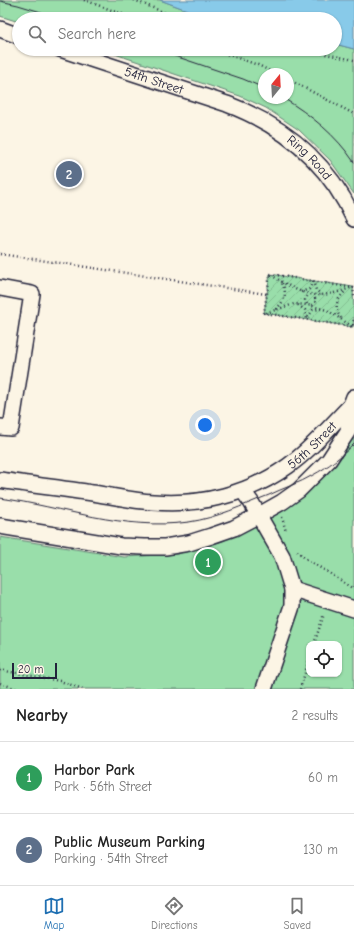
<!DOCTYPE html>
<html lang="en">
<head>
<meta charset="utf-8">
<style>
  body { margin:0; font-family:"Comic Neue",sans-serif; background:#f2f2f2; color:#222 }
  .controls { position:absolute; right:12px; bottom:12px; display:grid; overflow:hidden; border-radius:8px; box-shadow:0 1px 3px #0004 }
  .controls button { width:36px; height:36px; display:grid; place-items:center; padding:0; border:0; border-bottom:1px solid #e0e0e0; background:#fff; color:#222; font:20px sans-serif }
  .compass { position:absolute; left:258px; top:68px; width:36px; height:36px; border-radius:50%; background:#fff; box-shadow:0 1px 3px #0004; rotate:18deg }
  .scale { position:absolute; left:12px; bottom:10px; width:45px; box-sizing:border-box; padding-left:4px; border:2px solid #22223b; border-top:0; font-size:11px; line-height:14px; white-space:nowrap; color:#22223b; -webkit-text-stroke:3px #fcf5e5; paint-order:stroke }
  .you { position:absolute; left:205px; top:425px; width:14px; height:14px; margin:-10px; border:3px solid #fff; border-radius:50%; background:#1a73e8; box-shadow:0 0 0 6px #1a73e833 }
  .badge { display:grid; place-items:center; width:26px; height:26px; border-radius:50%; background:#1f6fb2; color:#fff; font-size:13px; font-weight:700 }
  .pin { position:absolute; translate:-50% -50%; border:2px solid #fff; box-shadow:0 1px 4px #0006 }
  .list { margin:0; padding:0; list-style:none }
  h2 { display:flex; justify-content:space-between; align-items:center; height:52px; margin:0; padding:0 16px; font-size:17px }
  h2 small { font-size:13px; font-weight:400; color:#767676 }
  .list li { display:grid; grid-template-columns:26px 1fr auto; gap:12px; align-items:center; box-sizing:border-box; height:72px; padding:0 16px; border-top:1px solid #e0e0e0 }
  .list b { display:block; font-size:15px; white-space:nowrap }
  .list p { margin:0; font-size:13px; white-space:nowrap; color:#767676 }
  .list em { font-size:13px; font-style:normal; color:#767676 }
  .icon { flex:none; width:22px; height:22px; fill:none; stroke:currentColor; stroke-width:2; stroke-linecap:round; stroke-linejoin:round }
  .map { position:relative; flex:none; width:354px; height:689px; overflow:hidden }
  .search { position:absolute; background:#fff; box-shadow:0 1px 3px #0004; left:12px; right:12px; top:12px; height:44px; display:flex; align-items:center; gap:10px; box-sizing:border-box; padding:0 14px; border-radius:22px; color:#767676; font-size:15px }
  .sheet { height:196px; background:#fff }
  nav { display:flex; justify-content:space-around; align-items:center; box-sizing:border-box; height:56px; border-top:1px solid #e0e0e0; background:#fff; font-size:11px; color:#767676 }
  nav a { display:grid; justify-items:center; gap:2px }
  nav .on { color:#1f6fb2 }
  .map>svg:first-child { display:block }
  .park { fill:#99deaa; stroke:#5e8072; fill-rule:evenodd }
  .garden { fill:url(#garden-furrows); stroke:#5e8072 }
  .water { fill:#88cae9; stroke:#5f87a3 }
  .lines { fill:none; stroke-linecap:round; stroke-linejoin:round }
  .minor-casing { stroke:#22223b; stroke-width:18 }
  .path { stroke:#22223b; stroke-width:2.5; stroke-dasharray:1 3; stroke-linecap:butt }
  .minor { stroke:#fcf5e5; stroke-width:15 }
  .tram { stroke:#22223b; stroke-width:1 }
  .labels { text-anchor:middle; stroke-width:4; stroke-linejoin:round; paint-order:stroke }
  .street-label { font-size:13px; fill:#22223b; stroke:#fcf5e5 }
</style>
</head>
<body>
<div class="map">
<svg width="354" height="689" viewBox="0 0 354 689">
  <defs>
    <pattern id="garden-furrows" width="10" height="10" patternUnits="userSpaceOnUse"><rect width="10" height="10" fill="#99deaa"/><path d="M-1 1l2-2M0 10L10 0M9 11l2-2" fill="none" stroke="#84be93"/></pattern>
  </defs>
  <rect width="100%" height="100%" fill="#fcf5e5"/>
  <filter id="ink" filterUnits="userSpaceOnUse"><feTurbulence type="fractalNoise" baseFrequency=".025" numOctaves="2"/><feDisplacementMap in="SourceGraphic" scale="8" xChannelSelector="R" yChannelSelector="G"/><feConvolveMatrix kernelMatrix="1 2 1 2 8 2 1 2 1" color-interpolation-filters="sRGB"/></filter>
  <g filter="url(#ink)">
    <!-- park -->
    <g class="park">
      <polygon points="0,0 160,0 198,14 220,19 19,19 19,22 0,16"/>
      <path d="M335,44L354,49V194L330,160L299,130L266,108L240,96L100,49H335ZM264,74H288V98H264Z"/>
      <path d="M354,430V689H0V537L124,557L177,554L223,541L288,505ZM309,644H339V674H309Z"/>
    </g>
    <!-- garden -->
    <polygon class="garden" points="270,274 353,287 354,317 353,327 264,313"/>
    <!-- water -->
    <polygon class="water" points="160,0 354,0 354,49 335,44 335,19 220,19 198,14"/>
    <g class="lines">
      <defs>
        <g id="minor">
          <polyline points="0,29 19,36"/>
          <path id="s1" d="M60,49L227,104C285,126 328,162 354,219"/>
          <polyline points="0,288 32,294 11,428 0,427"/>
          <path id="s2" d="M0,480C33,485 66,489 99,494C117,497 135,501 153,502C201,506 249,494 288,466C312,449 330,426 351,405"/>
          <polyline points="243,491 251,502 282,556 292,589 292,606 264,689"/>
          <polyline points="0,526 121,546 144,547 165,547 189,543 211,536 234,528 259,515 282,502 299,490 329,460 348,431 351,405 354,397"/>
          <polyline points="292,589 354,609"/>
        </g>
      </defs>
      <!-- minor casing -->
      <use href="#minor" class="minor-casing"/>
      <!-- path -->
      <g class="path">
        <polyline points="84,0 136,19"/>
        <polyline points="134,0 180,19"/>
        <polyline points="212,49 258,65 276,74"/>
        <polyline points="302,49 354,60"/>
        <polyline points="288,79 354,114"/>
        <polyline points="0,254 266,294"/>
        <path d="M271,275C304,296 316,301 353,287L354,297"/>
        <polyline points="313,281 316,290 322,295"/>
        <polyline points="354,288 270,274 264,313 354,327"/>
        <polyline points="301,292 309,289 313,282"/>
        <polyline points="307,304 305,300 308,295"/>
        <polyline points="298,305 305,310 307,320"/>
        <polyline points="312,305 316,301 314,295"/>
        <path d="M276,309C285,301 288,292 281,282"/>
        <polyline points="266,313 294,304 308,305 327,310 353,327 354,317"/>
        <polyline points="308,317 313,310 321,309"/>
        <path d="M341,318C333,308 337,298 346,291"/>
        <polyline points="282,517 286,532"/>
        <path d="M297,551C308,562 322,568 334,576C341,580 346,585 353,588L354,587"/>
        <polyline points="314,644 324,614"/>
        <polyline points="0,670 60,681 83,689"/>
        <polyline points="0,683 17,689"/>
        <polyline points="300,689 309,660"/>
      </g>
      <!-- minor -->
      <use href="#minor" class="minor"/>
      <!-- tram -->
      <g class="tram">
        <polyline points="0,1 18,5 64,19"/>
        <polyline points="154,49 243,79 264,88"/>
        <path d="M283,98C311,115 336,135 354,162"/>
        <path d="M0,498C63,507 124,531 189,522C217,518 243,505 269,495C283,488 300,483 313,475C328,467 342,456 354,444"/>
      </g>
    </g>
  </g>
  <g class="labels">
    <!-- street labels -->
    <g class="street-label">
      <text dy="5" stroke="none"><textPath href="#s1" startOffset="99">54th Street</textPath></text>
      <text dy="5" stroke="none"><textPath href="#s1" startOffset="275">Ring Road</textPath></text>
      <text dy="5" stroke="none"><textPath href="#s2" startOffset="329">56th Street</textPath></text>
    </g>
  </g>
</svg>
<div class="controls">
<button><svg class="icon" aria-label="locate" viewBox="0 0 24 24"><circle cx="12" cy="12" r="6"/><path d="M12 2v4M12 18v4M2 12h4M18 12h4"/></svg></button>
</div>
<svg class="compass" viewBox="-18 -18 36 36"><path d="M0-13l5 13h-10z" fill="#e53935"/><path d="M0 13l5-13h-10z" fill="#767676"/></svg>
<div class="scale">20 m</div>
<div class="you"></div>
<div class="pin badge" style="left:208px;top:562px;background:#2e9e5b">1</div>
<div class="pin badge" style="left:69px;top:174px;background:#5c6f8a">2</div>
<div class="search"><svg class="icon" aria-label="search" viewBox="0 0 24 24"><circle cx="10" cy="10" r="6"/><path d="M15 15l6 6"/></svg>Search here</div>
</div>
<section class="sheet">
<h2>Nearby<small>2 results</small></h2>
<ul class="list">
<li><span class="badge" style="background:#2e9e5b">1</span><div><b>Harbor Park</b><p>Park · 56th Street</p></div><em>60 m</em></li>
<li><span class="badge" style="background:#5c6f8a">2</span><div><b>Public Museum Parking</b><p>Parking · 54th Street</p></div><em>130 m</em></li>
</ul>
</section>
<nav>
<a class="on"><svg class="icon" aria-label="map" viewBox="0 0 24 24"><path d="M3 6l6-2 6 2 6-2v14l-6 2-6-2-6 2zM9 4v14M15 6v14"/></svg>Map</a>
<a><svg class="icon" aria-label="directions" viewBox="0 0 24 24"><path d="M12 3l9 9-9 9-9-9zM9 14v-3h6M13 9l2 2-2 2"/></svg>Directions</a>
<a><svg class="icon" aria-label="saved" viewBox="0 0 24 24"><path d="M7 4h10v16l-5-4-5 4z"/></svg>Saved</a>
</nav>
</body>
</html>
